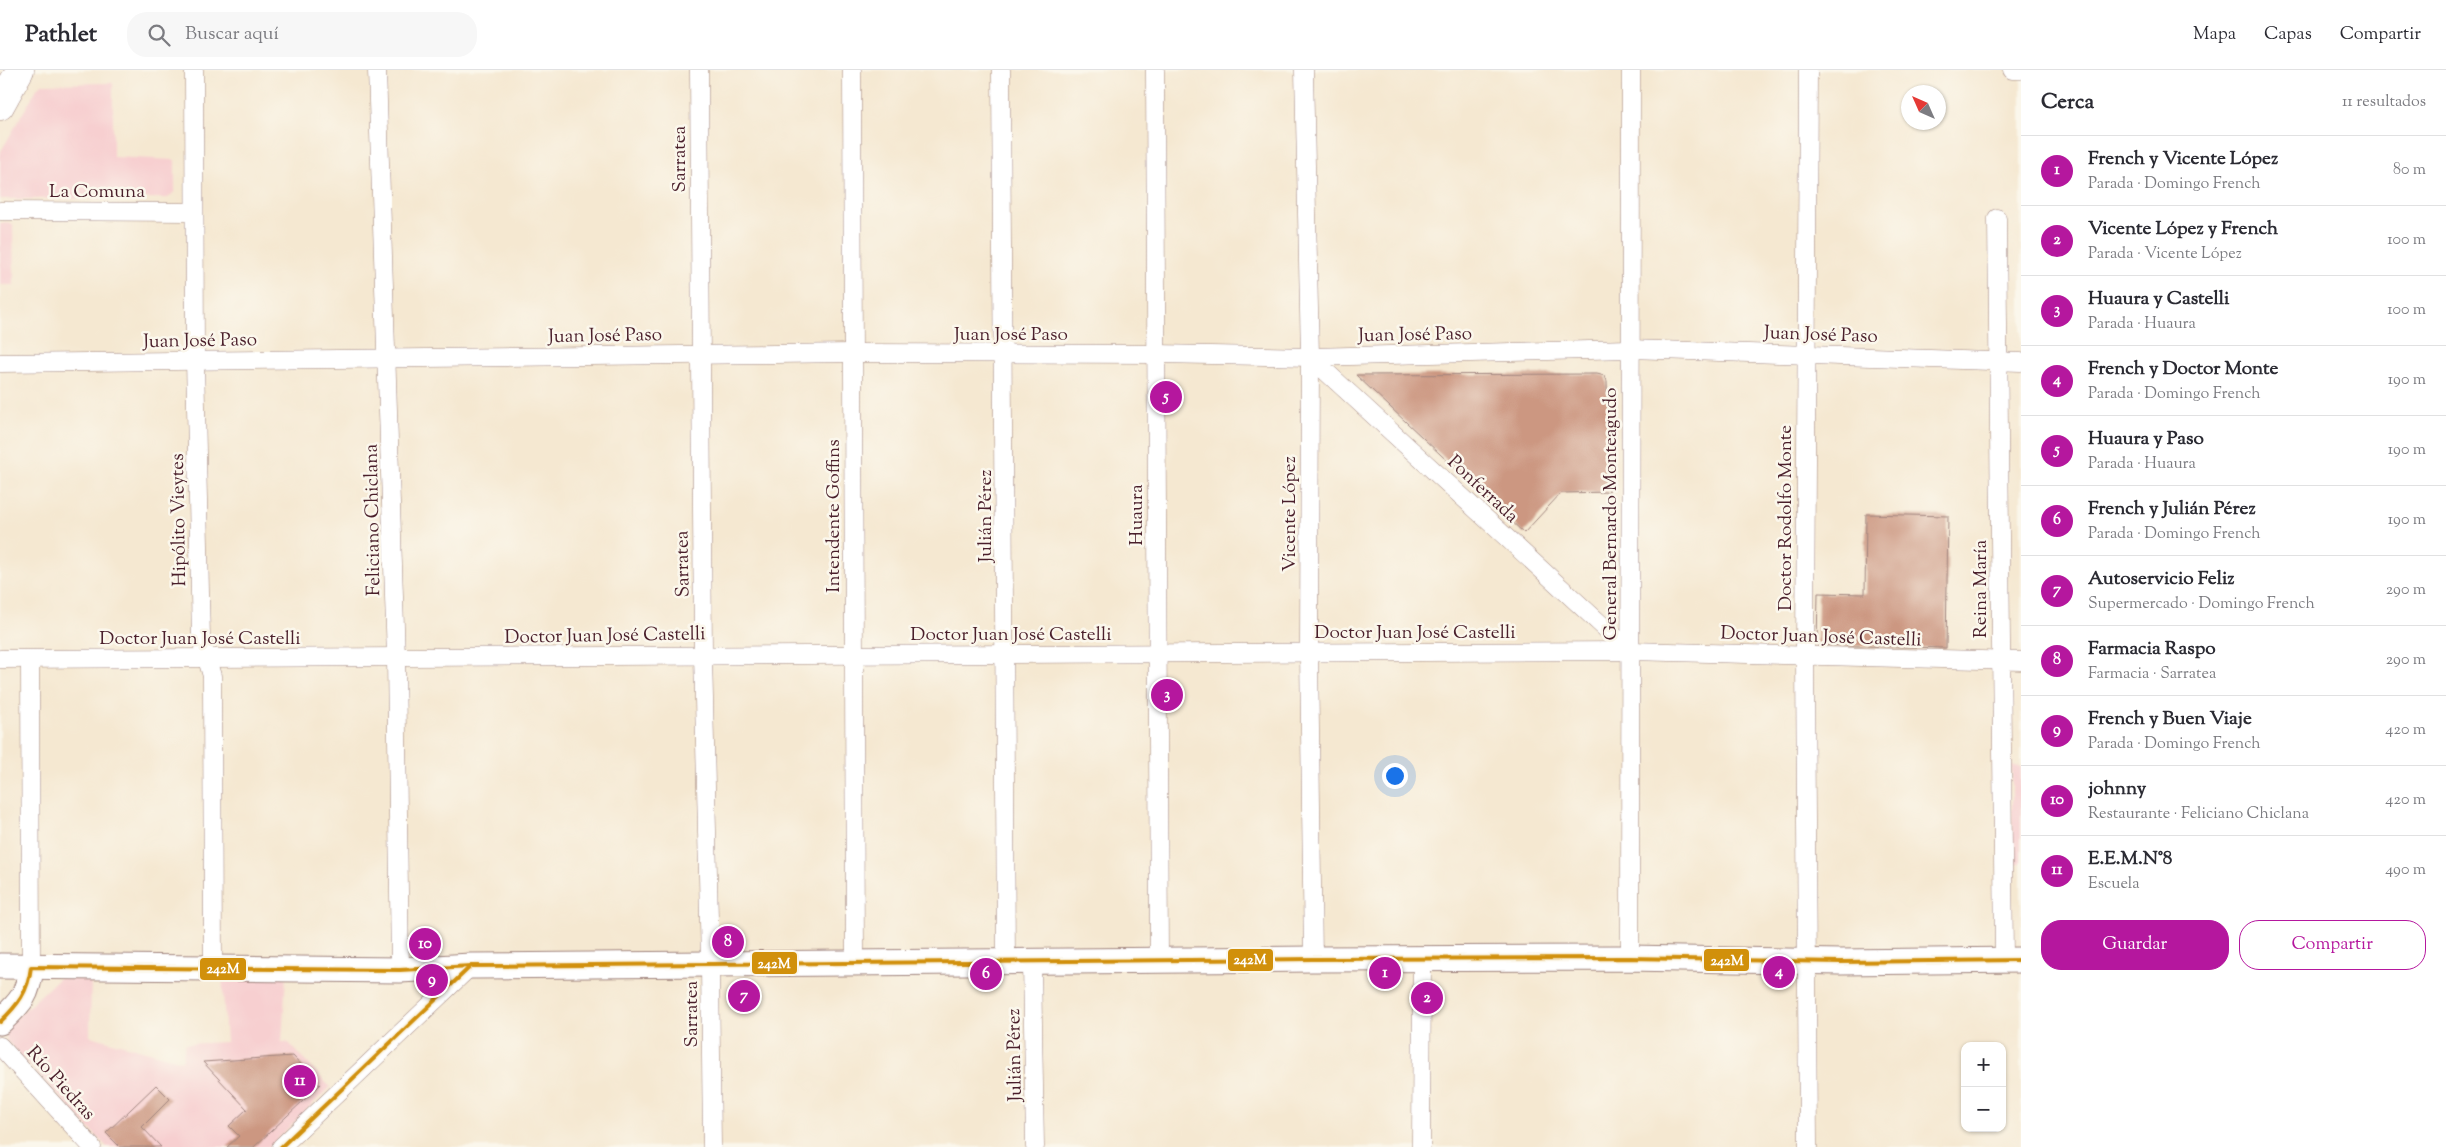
<!DOCTYPE html>
<html lang="es">
<head>
<meta charset="utf-8">
<style>
  body { margin:0; font-family:"Sorts Mill Goudy",serif; background:#f7f7f7; color:#2b2b33 }
  .controls { position:absolute; right:15px; bottom:15px; display:grid; overflow:hidden; border-radius:10px; box-shadow:0 1px 4px #0004 }
  .controls button { width:45px; height:45px; display:grid; place-items:center; padding:0; border:0; border-bottom:1px solid #e1e1e2; background:#fff; color:#2b2b33; font:25px sans-serif }
  .compass { position:absolute; left:1901px; top:15px; width:45px; height:45px; border-radius:50%; background:#fff; box-shadow:0 1px 4px #0004; rotate:315deg }
  .you { position:absolute; left:1394px; top:705px; width:18px; height:18px; margin:-12px; border:4px solid #fff; border-radius:50%; background:#1a73e8; box-shadow:0 0 0 8px #1a73e833 }
  .badge { display:grid; place-items:center; width:32px; height:32px; border-radius:50%; background:#b5179e; color:#fff; font-size:16px; font-weight:700 }
  .pin { position:absolute; translate:-50% -50%; border:2px solid #fff; box-shadow:0 1px 5px #0006 }
  .list { margin:0; padding:0; list-style:none }
  h2 { display:flex; justify-content:space-between; align-items:center; height:65px; margin:0; padding:0 20px; font-size:21px }
  h2 small { font-size:16px; font-weight:400; color:#7c7c81 }
  .list li { display:grid; grid-template-columns:32px 1fr auto; gap:15px; align-items:center; box-sizing:border-box; height:70px; padding:0 20px; border-top:1px solid #e1e1e2 }
  .list b { display:block; font-size:19px; white-space:nowrap }
  .list p { margin:0; font-size:16px; white-space:nowrap; color:#7c7c81 }
  .list em { font-size:16px; font-style:normal; color:#7c7c81 }
  .actions { display:flex; gap:10px; padding:15px 20px }
  .actions a { flex:1; padding:11px 0; border:1px solid #b5179e; border-radius:20px; text-align:center; font-size:18px; color:#b5179e }
  .actions .main { background:#b5179e; color:#fff }
  .icon { flex:none; width:28px; height:28px; fill:none; stroke:currentColor; stroke-width:2; stroke-linecap:round; stroke-linejoin:round }
  .map { position:relative; flex:none; width:2021px; height:1077px; overflow:hidden }
  header { display:flex; align-items:center; gap:30px; box-sizing:border-box; height:70px; padding:0 25px; background:#fff; border-bottom:1px solid #e1e1e2 }
  header strong { font-size:24px }
  nav { display:flex; gap:28px; margin-inline-start:auto; font-size:18px }
  .search { width:350px; height:45px; background:#f7f7f7; display:flex; align-items:center; gap:12px; box-sizing:border-box; padding:0 18px; border-radius:20px; color:#7c7c81; font-size:19px }
  main { display:flex }
  aside { flex:1; background:#fff }
  .map>svg:first-child { display:block }
  .built { fill:#f7cfd0 }
  .building { fill:#cc9781 }
  .lines { fill:none; stroke-linecap:round; stroke-linejoin:round }
  .street-casing { stroke:#a0847e; stroke-width:19 }
  .secondary-casing { stroke:#a0847e; stroke-width:27 }
  .primary-casing { stroke:#a0847e; stroke-width:29 }
  .street { stroke:#fff; stroke-width:18 }
  .secondary { stroke:#fff; stroke-width:25 }
  .primary { stroke:#fff; stroke-width:28 }
  .bus-1-casing { stroke:#fbf7ec; stroke-width:8 }
  .bus-1 { stroke:#d1900b; stroke-width:4 }
  .labels { text-anchor:middle; stroke-width:5; stroke-linejoin:round; paint-order:stroke }
  .street-label { font-size:19px; fill:#4a1f2b; stroke:#fbf7ec }
  .line-badge { stroke:#fbf7ec; stroke-width:2 }
  .badge-label { font-size:14px; text-anchor:middle; font-weight:bold; fill:#fff }
</style>
</head>
<body>
<header>
<strong>Pathlet</strong>
<div class="search"><svg class="icon" aria-label="search" viewBox="0 0 24 24"><circle cx="10" cy="10" r="6"/><path d="M15 15l6 6"/></svg>Buscar aquí</div>
<nav><a>Mapa</a><a>Capas</a><a>Compartir</a></nav>
</header>
<main>
<div class="map">
<svg width="2021" height="1077" viewBox="0 0 2021 1077">
  <rect width="100%" height="100%" fill="#fbf7ec"/>
  <filter id="ink" filterUnits="userSpaceOnUse"><feTurbulence type="fractalNoise" baseFrequency=".02" numOctaves="2"/><feDisplacementMap in="SourceGraphic" scale="10" xChannelSelector="R" yChannelSelector="G"/><feConvolveMatrix kernelMatrix="1 2 1 2 8 2 1 2 1" color-interpolation-filters="sRGB"/></filter>
  <filter id="wash" filterUnits="userSpaceOnUse"><feTurbulence type="fractalNoise" baseFrequency=".0096" numOctaves="4" result="noise"/><feDisplacementMap in="SourceGraphic" scale="20" xChannelSelector="R" yChannelSelector="G"/><feGaussianBlur stdDeviation="1.12" result="paint"/><feColorMatrix in="noise" values="0 0 0 0 0 0 0 0 0 0 0 0 0 0 0 0 0 1.4 0 .05"/><feComposite in="paint" operator="in"/></filter>
  <g filter="url(#wash)">
    <rect width="100%" height="100%" fill="#f5e8d1"/>
    <!-- built -->
    <g class="built">
      <polygon points="113,13 113,87 175,90 175,121 168,128 0,129 0,83 38,17 42,14"/>
      <polygon points="0,153 13,154 14,215 0,215"/>
      <polygon points="2012,696 2021,697 2021,793 2012,793"/>
      <polygon points="91,901 90,966 182,991 185,974 226,972 222,904 286,905 282,972 289,973 330,1017 269,1077 107,1077 7,971 6,966 8,956 60,907"/>
    </g>
    <g id="blocks">
      <!-- building -->
      <g class="building">
        <polygon points="1597,304 1605,306 1607,311 1609,422 1561,423 1524,463 1356,305"/>
        <polygon points="1866,444 1948,446 1946,578 1817,575 1818,523 1865,524"/>
        <polygon points="293,986 320,1015 254,1077 227,1077 239,1066 229,1056 247,1039 203,992"/>
        <polygon points="156,1015 170,1029 142,1057 161,1077 120,1077 106,1063"/>
      </g>
    </g>
  </g>
  <g filter="url(#ink)">
    <use href="#blocks" fill-opacity="0" stroke="#a0847e" stroke-width="1"/>
    <g class="lines">
      <defs>
        <g id="street">
          <polyline points="194,0 195,290 201,569 212,606 213,898"/>
          <polyline points="377,0 396,588 400,900"/>
          <polyline points="699,0 703,584 710,894 712,1077"/>
          <polyline points="852,0 855,892"/>
          <polyline points="1001,0 1006,892"/>
          <polyline points="1155,0 1159,891"/>
          <polyline points="1304,0 1310,287 1309,583 1313,889"/>
          <polyline points="2012,0 2021,0"/>
          <polyline points="0,141 193,142"/>
          <polyline points="1997,148 2004,890"/>
          <polyline points="1310,287 1630,581"/>
          <polyline points="0,293 852,283 1157,284 1310,287 1630,279 2021,292"/>
          <polyline points="0,589 1630,581 2021,591"/>
          <polyline points="30,590 31,897"/>
          <polyline points="1630,888 1631,0"/>
          <polyline points="1032,892 1035,1077"/>
          <polyline points="0,976 92,1077"/>
          <polyline points="281,1077 471,896"/>
          <polyline points="1421,1077 1422,890"/>
          <polyline points="1808,1077 1805,586 1808,0"/>
        </g>
        <g id="secondary">
          <polyline points="0,896 400,900 471,896 1313,889 1630,888 1840,892 2021,890"/>
          <path d="M0,952C21,932 28,926 31,897"/>
        </g>
        <polyline id="primary" points="0,36 20,0"/>
      </defs>
      <!-- street casing -->
      <use href="#street" class="street-casing"/>
      <!-- secondary casing -->
      <use href="#secondary" class="secondary-casing"/>
      <!-- primary casing -->
      <use href="#primary" class="primary-casing"/>
      <!-- street -->
      <use href="#street" class="street"/>
      <!-- secondary -->
      <use href="#secondary" class="secondary"/>
      <!-- primary -->
      <use href="#primary" class="primary"/>
      <defs>
        <g id="bus-1">
          <path d="M0,952C18,935 28,922 31,897L400,900L471,896L1313,889L1630,888L1840,892L2021,890"/>
          <polyline points="281,1077 471,896"/>
        </g>
      </defs>
      <!-- bus-1 casing -->
      <use href="#bus-1" class="bus-1-casing"/>
      <!-- bus-1 -->
      <use href="#bus-1" class="bus-1"/>
    </g>
  </g>
  <g class="labels">
    <!-- street labels -->
    <g class="street-label">
      <text transform="translate(678 89) rotate(-90)" y="7">Sarratea</text>
      <text x="97" y="127">La Comuna</text>
      <text x="1011" y="270">Juan José Paso</text>
      <text transform="translate(1415 263) rotate(-1)" y="7">Juan José Paso</text>
      <text transform="translate(1821 263) rotate(2)" y="7">Juan José Paso</text>
      <text transform="translate(605 264) rotate(-1)" y="7">Juan José Paso</text>
      <text transform="translate(200 269) rotate(-1)" y="7">Juan José Paso</text>
      <text transform="translate(1484 418) rotate(43)" y="7">Ponferrada</text>
      <text transform="translate(1288 444) rotate(-90)" y="7">Vicente López</text>
      <text transform="translate(1609 444) rotate(-90)" y="7">General Bernardo Monteagudo</text>
      <text transform="translate(1135 445) rotate(-90)" y="7">Huaura</text>
      <text transform="translate(832 446) rotate(-90)" y="7">Intendente Goffins</text>
      <text transform="translate(984 446) rotate(-90)" y="7">Julián Pérez</text>
      <text transform="translate(1784 448) rotate(-90)" y="7">Doctor Rodolfo Monte</text>
      <text transform="translate(177 450) rotate(-91)" y="7">Hipólito Vieytes</text>
      <text transform="translate(371 450) rotate(-91)" y="7">Feliciano Chiclana</text>
      <text transform="translate(681 494) rotate(-91)" y="7">Sarratea</text>
      <text transform="translate(1979 519) rotate(-90)" y="7">Reina María</text>
      <text x="1415" y="568">Doctor Juan José Castelli</text>
      <text x="1011" y="570">Doctor Juan José Castelli</text>
      <text transform="translate(605 564) rotate(-1)" y="7">Doctor Juan José Castelli</text>
      <text transform="translate(1821 565) rotate(2)" y="7">Doctor Juan José Castelli</text>
      <text x="200" y="574">Doctor Juan José Castelli</text>
      <text transform="translate(690 944) rotate(-90)" y="7">Sarratea</text>
      <text transform="translate(1013 985) rotate(-91)" y="7">Julián Pérez</text>
      <text transform="translate(62 1012) rotate(48)" y="7">Río Piedras</text>
    </g>
  </g>
  <g class="line-badge">
    <rect x="1227" y="878" width="47" height="24" rx="5" fill="#d1900b"/>
    <rect x="1703" y="878" width="47" height="24" rx="5" fill="#d1900b"/>
    <rect x="751" y="881" width="47" height="24" rx="5" fill="#d1900b"/>
    <rect x="199" y="887" width="48" height="24" rx="5" fill="#d1900b"/>
  </g>
  <g class="badge-label">
    <text x="1250" y="894">242M</text>
    <text x="1727" y="895">242M</text>
    <text x="774" y="898">242M</text>
    <text x="223" y="903">242M</text>
  </g>
</svg>
<div class="controls">
<button>+</button>
<button>−</button>
</div>
<svg class="compass" viewBox="-18 -18 36 36"><path d="M0-13l5 13h-10z" fill="#e53935"/><path d="M0 13l5-13h-10z" fill="#7c7c81"/></svg>
<div class="you"></div>
<div class="pin badge" style="left:1385px;top:903px">1</div>
<div class="pin badge" style="left:1427px;top:928px">2</div>
<div class="pin badge" style="left:1167px;top:625px">3</div>
<div class="pin badge" style="left:1779px;top:902px">4</div>
<div class="pin badge" style="left:1166px;top:327px">5</div>
<div class="pin badge" style="left:986px;top:904px">6</div>
<div class="pin badge" style="left:744px;top:926px">7</div>
<div class="pin badge" style="left:728px;top:872px">8</div>
<div class="pin badge" style="left:432px;top:910px">9</div>
<div class="pin badge" style="left:425px;top:874px">10</div>
<div class="pin badge" style="left:300px;top:1011px">11</div>
</div>
<aside>
<h2>Cerca<small>11 resultados</small></h2>
<ul class="list">
<li><span class="badge">1</span><div><b>French y Vicente López</b><p>Parada · Domingo French</p></div><em>80 m</em></li>
<li><span class="badge">2</span><div><b>Vicente López y French</b><p>Parada · Vicente López</p></div><em>100 m</em></li>
<li><span class="badge">3</span><div><b>Huaura y Castelli</b><p>Parada · Huaura</p></div><em>100 m</em></li>
<li><span class="badge">4</span><div><b>French y Doctor Monte</b><p>Parada · Domingo French</p></div><em>190 m</em></li>
<li><span class="badge">5</span><div><b>Huaura y Paso</b><p>Parada · Huaura</p></div><em>190 m</em></li>
<li><span class="badge">6</span><div><b>French y Julián Pérez</b><p>Parada · Domingo French</p></div><em>190 m</em></li>
<li><span class="badge">7</span><div><b>Autoservicio Feliz</b><p>Supermercado · Domingo French</p></div><em>290 m</em></li>
<li><span class="badge">8</span><div><b>Farmacia Raspo</b><p>Farmacia · Sarratea</p></div><em>290 m</em></li>
<li><span class="badge">9</span><div><b>French y Buen Viaje</b><p>Parada · Domingo French</p></div><em>420 m</em></li>
<li><span class="badge">10</span><div><b>johnny</b><p>Restaurante · Feliciano Chiclana</p></div><em>420 m</em></li>
<li><span class="badge">11</span><div><b>E.E.M.N°8</b><p>Escuela</p></div><em>490 m</em></li>
</ul>
<div class="actions"><a class="main">Guardar</a><a>Compartir</a></div>
</aside>
</main>
</body>
</html>
